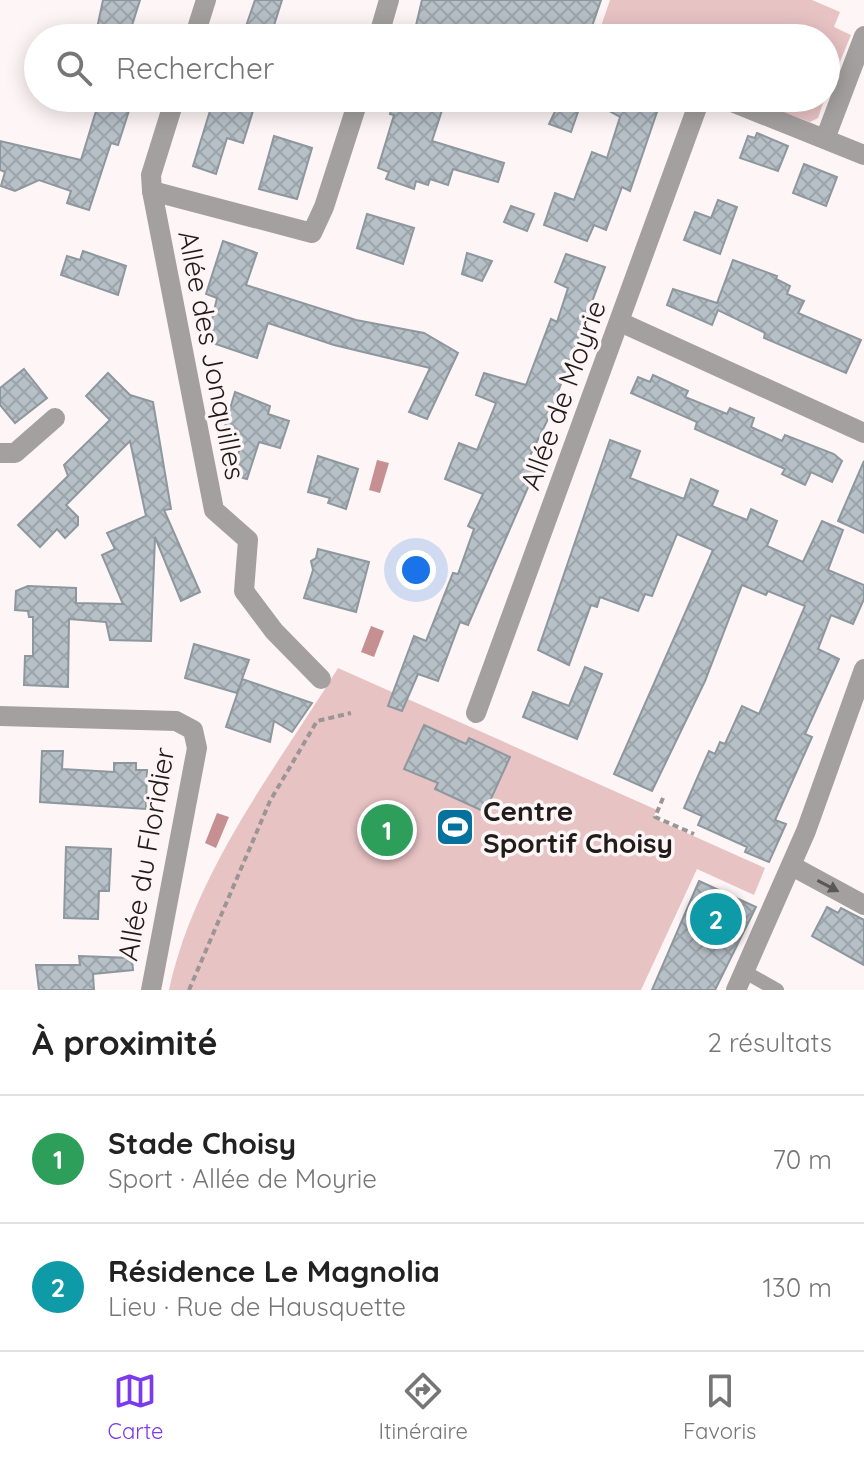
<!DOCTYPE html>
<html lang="fr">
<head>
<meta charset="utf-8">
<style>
  body { margin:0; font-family:Quicksand,sans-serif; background:#f6f6f6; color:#222 }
  .you { position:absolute; left:416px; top:570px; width:28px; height:28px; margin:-20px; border:6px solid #fff; border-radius:50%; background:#1a73e8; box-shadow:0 0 0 12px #1a73e833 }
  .badge { display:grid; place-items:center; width:52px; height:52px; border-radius:50%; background:#7c3aed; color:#fff; font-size:26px; font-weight:700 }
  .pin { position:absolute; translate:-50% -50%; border:4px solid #fff; box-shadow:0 2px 8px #0006 }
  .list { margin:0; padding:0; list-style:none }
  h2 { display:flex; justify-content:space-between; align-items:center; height:104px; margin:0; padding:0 32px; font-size:34px }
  h2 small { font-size:26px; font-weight:400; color:#767676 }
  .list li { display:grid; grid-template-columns:52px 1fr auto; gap:24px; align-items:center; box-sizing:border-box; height:128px; padding:0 32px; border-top:2px solid #e0e0e0 }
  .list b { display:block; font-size:30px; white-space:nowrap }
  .list p { margin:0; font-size:26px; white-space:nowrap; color:#767676 }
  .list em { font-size:26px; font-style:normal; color:#767676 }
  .icon { flex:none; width:44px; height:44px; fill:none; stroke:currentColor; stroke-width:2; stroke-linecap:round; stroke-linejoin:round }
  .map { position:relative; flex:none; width:864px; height:990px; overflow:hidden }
  .search { position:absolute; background:#fff; box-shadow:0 4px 20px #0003; left:24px; right:24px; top:24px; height:88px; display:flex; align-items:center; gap:20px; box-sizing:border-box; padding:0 28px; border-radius:44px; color:#767676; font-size:30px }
  .sheet { height:360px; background:#fff }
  nav { display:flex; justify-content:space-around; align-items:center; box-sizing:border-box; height:112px; border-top:2px solid #e0e0e0; background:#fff; font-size:22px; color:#767676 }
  nav a { display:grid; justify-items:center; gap:4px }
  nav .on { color:#7c3aed }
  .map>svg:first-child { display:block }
  .green { fill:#e8c3c4 }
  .water { fill:#c68f92 }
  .building { fill:url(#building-cross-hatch); stroke:#8d979d; stroke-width:2 }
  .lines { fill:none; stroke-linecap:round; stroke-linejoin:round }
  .path { stroke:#9b9595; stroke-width:4; stroke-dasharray:6 4; stroke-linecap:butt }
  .service { stroke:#a5a0a0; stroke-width:14 }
  .minor { stroke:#a5a0a0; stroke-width:20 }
  .tertiary { stroke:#a5a0a0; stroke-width:20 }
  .oneway { fill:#5c5757 }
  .labels { text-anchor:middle; stroke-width:7; stroke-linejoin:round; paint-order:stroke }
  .street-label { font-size:28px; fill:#211c1c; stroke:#fef6f6 }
  .poi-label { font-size:28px; font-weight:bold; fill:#211c1c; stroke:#fef6f6; text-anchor:start }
</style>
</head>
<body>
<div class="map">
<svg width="864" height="990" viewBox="0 0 864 990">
  <defs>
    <pattern id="building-cross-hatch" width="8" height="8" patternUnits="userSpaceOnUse" patternTransform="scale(2)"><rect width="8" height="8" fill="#b6c0c7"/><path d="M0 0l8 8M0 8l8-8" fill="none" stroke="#9ca4aa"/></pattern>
  </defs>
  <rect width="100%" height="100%" fill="#fef6f6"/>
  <!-- green -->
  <g class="green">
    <polygon points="610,0 812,0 840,12 834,27 851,35 826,96 826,38 597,38"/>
    <polygon points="744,98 825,98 818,118 810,122"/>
    <path d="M338,668L657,810L653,818L765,868L754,895L697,869L641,990H169C195,870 277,767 338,668Z"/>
  </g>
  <!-- water -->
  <g class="water">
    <polygon points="377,460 389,463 380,493 369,490"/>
    <polygon points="371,626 384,631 374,657 361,652"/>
    <polygon points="217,813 229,817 216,848 205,843"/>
  </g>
  <!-- building -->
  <g class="building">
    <polygon points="103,0 140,0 128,38 95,38"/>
    <polygon points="255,0 282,0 270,38 242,38"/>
    <polygon points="422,0 601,0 588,38 413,38"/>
    <polygon points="100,98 133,98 118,145 111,143 89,210 67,203 71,191 39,180 15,191 1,186 5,172 0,170 0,141 81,160"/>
    <polygon points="214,98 257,98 243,143 227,138 216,174 193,166"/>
    <polygon points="395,98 446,98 432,141 504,163 498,182 453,169 448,185 430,179 428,185 416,181 414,189 386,179 389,172 378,168 394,115 390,114"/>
    <polygon points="586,98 640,98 659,106 630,191 622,187 606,230 594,225 587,241 544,225 555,193 574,200 592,152 607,158 620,117"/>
    <polygon points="561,99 580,106 571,132 549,124"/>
    <polygon points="757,133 788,146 778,171 740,158 748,136 755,138"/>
    <polygon points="274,136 312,148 297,199 259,189"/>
    <polygon points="804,164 837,177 826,206 793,193"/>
    <polygon points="718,200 737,207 720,254 684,240 695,212 711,218"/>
    <polygon points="511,206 534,214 527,231 504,222"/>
    <polygon points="367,214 414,228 403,264 357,248"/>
    <polygon points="223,241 257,253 246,285 356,320 424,333 458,353 427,419 409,412 430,368 334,345 268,323 257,358 207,341 217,298 206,294"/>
    <polygon points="83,251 126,266 118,295 61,275 67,256 80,260"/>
    <polygon points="467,253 492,261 482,281 462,274"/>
    <polygon points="566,254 605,267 547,421 526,464 536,469 468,625 460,622 438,681 418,674 402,711 388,706 414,636 426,641 453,573 458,574 474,529 468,526 483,494 445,479 459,443 477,450 496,403 476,395 484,373 526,385 551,319 557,322 568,288 555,282"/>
    <polygon points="733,260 777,276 776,279 790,286 787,294 804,301 798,313 861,340 846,373 764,338 765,333 718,310 712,325 667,305 673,289 717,303"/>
    <polygon points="24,369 47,398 15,423 0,405 0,388"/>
    <polygon points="108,373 130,395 153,402 171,509 164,510 200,592 181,601 155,537 151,641 110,640 106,622 69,619 68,687 24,685 25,656 33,656 33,617 29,617 28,611 15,610 16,591 28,586 76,588 76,603 123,604 102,555 115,549 107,533 146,516 130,441 66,505 78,517 78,525 65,538 57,529 40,547 18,525 68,476 64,465 110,420 86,396"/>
    <polygon points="653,375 688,391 685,397 727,414 730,408 754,418 751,427 782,441 785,435 834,454 842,461 832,482 811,472 805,485 782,474 785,469 695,429 697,422 631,393 638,377 650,382"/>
    <polygon points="235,392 270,406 268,414 289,421 280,448 259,442 247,479 232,475 242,441 231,438 233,429 225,426"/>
    <polygon points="610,440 640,451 630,478 684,499 691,479 718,491 712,506 747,520 751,509 777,521 767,546 803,562 822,521 843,530 828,570 864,585 864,599 853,624 831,615 818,649 839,659 805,734 812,737 775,820 786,824 769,862 745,852 747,847 698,825 702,816 684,808 709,751 715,754 720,742 725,744 742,706 759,714 805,606 768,591 766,595 742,585 705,681 652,791 614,774 713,550 677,534 652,596 645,594 638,611 600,597 597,607 591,605 569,665 538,650"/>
    <polygon points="318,456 358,469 346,509 328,503 330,498 308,492"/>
    <polygon points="864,461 864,533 838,521"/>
    <polygon points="318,549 369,562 356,612 304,598 313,570 311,561 316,558"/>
    <polygon points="194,644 249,660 242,679 312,703 292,732 274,721 270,742 226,727 242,680 237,693 185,678"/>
    <polygon points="585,667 602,674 577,739 523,717 533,692 569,706"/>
    <polygon points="424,725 466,744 469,738 510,757 485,812 435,789 438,783 404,769"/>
    <polygon points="42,751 63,751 62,769 114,772 114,763 136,763 136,770 147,770 146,809 40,802"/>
    <polygon points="66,847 111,849 109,891 99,891 98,919 64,918"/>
    <polygon points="699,881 756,907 715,990 652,990"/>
    <polygon points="827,907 838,913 841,908 864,920 864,965 812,936"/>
    <polygon points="79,956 132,958 133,970 93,974 94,990 39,990 36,965 80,965"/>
  </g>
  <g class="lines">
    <!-- path -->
    <g class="path">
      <polyline points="663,798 655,817 694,834"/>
      <polyline points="189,990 270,801 317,721 351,713"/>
    </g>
    <!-- service -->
    <polyline class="service" points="745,972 777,990"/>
    <!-- minor -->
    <g class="minor">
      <polyline points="194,38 206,0"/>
      <polyline points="378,38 389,0"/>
      <polyline points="175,98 151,175 152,191 214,510 248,540 244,591 274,631 321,679"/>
      <polyline points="722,98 864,155"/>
      <polyline points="825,139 864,36"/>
      <polyline points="152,191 312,233 324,207 359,98"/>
      <polyline points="620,322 864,433"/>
      <polyline points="0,453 15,453 55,418"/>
      <polyline points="476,713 699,102 706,98"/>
      <polyline points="0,716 176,721 193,730 197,748 151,990"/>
      <polyline points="792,866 864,905"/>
    </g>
    <!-- tertiary -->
    <polyline class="tertiary" points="736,990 806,831 864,669"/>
  </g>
  <!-- one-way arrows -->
  <defs><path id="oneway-solid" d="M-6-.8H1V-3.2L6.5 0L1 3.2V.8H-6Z" transform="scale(2)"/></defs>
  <use class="oneway" href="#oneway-solid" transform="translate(828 886) rotate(28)"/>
  <!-- icons -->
  <defs>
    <symbol id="stadium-square" viewBox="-11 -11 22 22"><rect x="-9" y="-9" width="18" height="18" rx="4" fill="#05719d" stroke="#fef6f6"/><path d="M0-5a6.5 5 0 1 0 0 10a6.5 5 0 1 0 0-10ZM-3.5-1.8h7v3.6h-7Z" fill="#fff"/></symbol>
  </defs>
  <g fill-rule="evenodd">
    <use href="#stadium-square" x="433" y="805" width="44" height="44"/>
  </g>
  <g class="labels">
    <!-- street labels -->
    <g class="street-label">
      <text transform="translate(212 355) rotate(79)" y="10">Allée des Jonquilles</text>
      <text transform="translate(563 395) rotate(-70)" y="10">Allée de Moyrie</text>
      <text transform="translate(146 854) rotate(-80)" y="10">Allée du Floridier</text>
    </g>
    <!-- poi labels -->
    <g class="poi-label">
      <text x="483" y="821">Centre<tspan x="483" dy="32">Sportif Choisy</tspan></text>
    </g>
  </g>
</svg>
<div class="you"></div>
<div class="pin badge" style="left:387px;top:830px;background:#2e9e5b">1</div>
<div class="pin badge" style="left:716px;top:919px;background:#0f9aa8">2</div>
<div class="search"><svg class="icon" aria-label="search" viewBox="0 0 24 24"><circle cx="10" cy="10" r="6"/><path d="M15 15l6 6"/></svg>Rechercher</div>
</div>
<section class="sheet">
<h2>À proximité<small>2 résultats</small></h2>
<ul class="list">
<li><span class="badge" style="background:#2e9e5b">1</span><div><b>Stade Choisy</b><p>Sport · Allée de Moyrie</p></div><em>70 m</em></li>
<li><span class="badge" style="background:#0f9aa8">2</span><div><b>Résidence Le Magnolia</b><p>Lieu · Rue de Hausquette</p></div><em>130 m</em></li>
</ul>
</section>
<nav>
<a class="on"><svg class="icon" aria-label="map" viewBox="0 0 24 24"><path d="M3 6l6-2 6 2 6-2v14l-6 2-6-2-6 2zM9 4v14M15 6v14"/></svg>Carte</a>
<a><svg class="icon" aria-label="directions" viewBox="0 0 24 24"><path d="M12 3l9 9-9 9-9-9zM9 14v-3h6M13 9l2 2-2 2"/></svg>Itinéraire</a>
<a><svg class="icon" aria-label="saved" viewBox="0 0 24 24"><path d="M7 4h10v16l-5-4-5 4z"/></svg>Favoris</a>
</nav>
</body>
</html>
